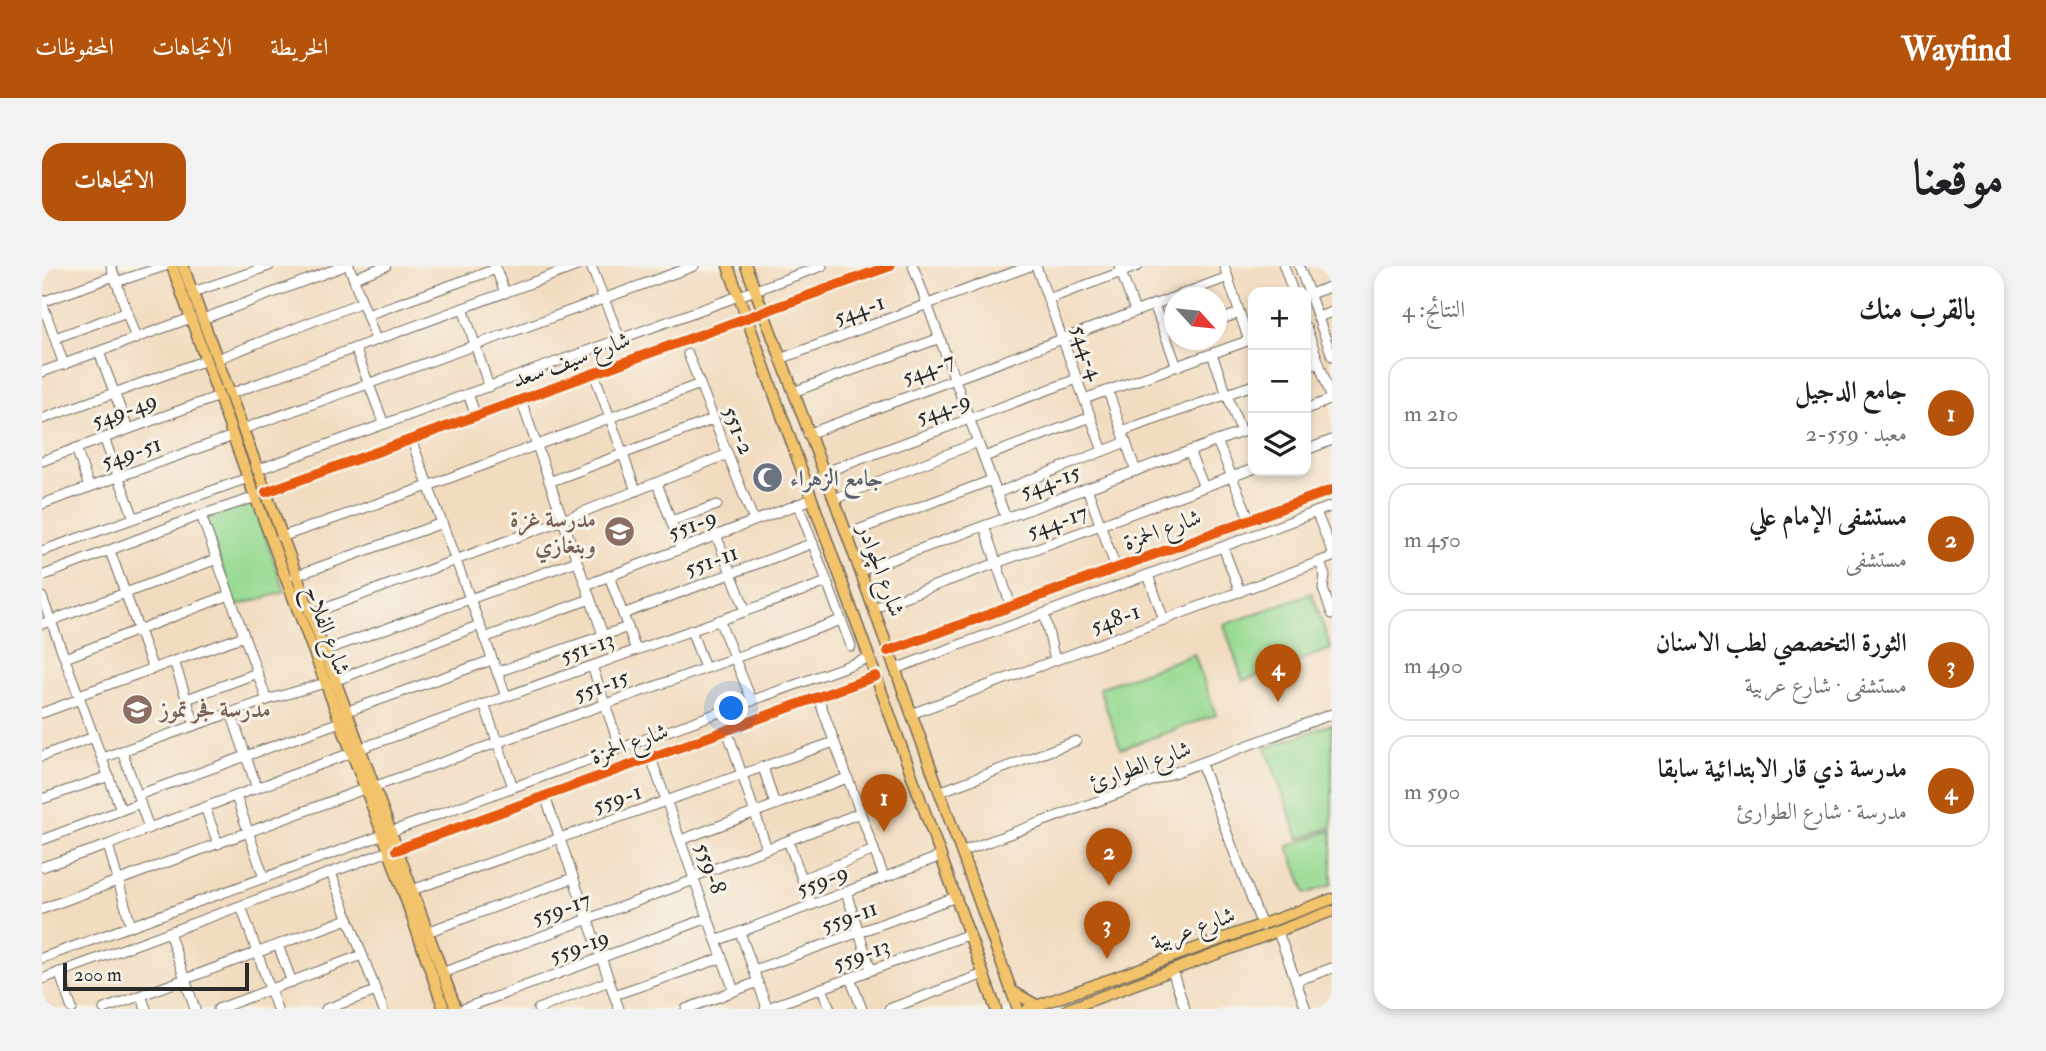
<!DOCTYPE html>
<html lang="ar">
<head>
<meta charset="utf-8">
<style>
  body { margin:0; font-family:"IM FELL Double Pica",Amiri,serif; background:#f2f2f2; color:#202124; direction:rtl }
  .controls { position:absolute; right:21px; top:21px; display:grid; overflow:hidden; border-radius:14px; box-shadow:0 4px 10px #0003 }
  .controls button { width:63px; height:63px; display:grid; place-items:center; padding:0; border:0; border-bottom:2px solid #e0e0e0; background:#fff; color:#202124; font:35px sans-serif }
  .compass { position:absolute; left:1122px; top:21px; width:63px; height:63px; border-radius:50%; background:#fff; box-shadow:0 4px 10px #0003; rotate:117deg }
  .scale { position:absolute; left:21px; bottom:18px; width:186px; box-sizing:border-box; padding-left:7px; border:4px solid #2b2b2b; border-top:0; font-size:19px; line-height:24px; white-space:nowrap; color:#2b2b2b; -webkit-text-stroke:5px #f7f3e8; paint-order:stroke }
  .you { position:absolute; left:690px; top:443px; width:24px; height:24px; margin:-18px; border:5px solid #fff; border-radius:50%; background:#1a73e8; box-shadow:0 0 0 10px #1a73e833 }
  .badge { display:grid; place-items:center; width:46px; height:46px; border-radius:50%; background:#b45309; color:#fff; font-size:23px; font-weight:700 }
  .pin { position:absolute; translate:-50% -58px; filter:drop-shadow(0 2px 4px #0008) }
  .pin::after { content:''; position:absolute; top:37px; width:24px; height:21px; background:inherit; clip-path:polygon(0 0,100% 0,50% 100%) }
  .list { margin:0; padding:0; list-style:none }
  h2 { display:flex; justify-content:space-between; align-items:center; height:91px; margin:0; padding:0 28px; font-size:30px }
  h2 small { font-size:23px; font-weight:400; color:#757577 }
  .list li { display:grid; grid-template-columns:46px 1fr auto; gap:21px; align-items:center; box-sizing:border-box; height:112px; margin:0 14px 14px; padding:0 14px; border:2px solid #e0e0e0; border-radius:21px }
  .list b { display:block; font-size:26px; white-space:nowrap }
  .list p { margin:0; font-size:23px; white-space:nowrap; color:#757577 }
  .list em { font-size:23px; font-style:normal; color:#757577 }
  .icon { flex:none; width:38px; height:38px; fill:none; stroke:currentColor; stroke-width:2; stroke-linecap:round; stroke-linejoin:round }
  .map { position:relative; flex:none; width:1290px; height:743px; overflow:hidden; direction:ltr; border-radius:21px }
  header { display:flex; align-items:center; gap:42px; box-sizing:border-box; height:98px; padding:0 35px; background:#b45309; color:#fff }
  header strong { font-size:33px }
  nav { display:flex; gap:38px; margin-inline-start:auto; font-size:24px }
  .intro { display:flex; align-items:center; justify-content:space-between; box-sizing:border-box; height:168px; padding:0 42px }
  h1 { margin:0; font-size:49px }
  .button { padding:18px 32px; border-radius:21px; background:#b45309; color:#fff; font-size:24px; font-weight:700 }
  main { display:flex; gap:42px; padding:0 42px }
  aside { flex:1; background:#fff; border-radius:21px; box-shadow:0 4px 10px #0003 }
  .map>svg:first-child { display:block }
  .green { fill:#96da92; stroke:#60825e; stroke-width:2 }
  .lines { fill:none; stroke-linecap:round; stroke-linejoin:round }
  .minor-casing { stroke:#71695f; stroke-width:11 }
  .major-casing { stroke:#71695f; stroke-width:13 }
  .minor { stroke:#fff; stroke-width:9 }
  .major { stroke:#f2c36a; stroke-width:10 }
  .cycleway-casing { stroke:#f7f3e8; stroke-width:15 }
  .cycleway { stroke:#e8590c; stroke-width:10 }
  .labels { text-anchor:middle; stroke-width:6; stroke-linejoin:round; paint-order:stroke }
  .street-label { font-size:23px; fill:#2b2b2b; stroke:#f7f3e8 }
  .worship-label { font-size:23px; font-weight:bold; fill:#5b616d; stroke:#f7f3e8; text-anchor:start }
  .education-label { font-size:23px; font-weight:bold; fill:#785e54; stroke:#f7f3e8; text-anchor:end }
</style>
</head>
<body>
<header>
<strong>Wayfind</strong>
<nav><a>الخريطة</a><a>الاتجاهات</a><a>المحفوظات</a></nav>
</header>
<div class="intro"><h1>موقعنا</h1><a class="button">الاتجاهات</a></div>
<main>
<aside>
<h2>بالقرب منك<small>النتائج: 4</small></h2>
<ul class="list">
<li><span class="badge">1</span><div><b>جامع الدجيل</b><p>معبد · 559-2</p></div><em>210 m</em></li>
<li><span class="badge">2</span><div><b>مستشفى الإمام علي</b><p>مستشفى</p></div><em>450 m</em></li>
<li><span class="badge">3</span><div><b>الثورة التخصصي لطب الاسنان</b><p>مستشفى · شارع عربية</p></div><em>490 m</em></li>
<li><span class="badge">4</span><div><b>مدرسة ذي قار الابتدائية سابقا</b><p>مدرسة · شارع الطوارئ</p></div><em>590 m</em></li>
</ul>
</aside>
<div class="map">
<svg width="1290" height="743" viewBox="0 0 1290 743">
  <rect width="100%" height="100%" fill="#f7f3e8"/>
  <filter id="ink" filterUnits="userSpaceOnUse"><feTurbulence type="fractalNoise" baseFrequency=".0143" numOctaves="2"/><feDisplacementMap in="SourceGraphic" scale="14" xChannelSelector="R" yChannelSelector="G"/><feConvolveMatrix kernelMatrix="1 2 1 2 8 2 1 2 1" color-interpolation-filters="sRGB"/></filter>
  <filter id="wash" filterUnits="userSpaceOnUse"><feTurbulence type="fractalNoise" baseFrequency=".00686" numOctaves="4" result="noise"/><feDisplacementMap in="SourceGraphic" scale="28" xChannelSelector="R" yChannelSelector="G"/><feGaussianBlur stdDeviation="1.57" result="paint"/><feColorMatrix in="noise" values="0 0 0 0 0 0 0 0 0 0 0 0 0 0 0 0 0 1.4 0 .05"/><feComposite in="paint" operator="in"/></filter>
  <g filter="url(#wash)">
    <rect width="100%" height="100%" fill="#f2dcbf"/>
    <!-- green -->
    <g class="green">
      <polygon points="211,236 243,326 193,340 164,253"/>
      <polygon points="1270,327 1289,383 1201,415 1182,359"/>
      <polygon points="1152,388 1174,449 1079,483 1057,422"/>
      <polygon points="1290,458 1290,561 1257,573 1224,482"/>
      <polygon points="1290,564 1290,618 1264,628 1246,580"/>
    </g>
  </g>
  <g filter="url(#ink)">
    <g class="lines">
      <defs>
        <g id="minor">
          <polyline points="69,0 94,73"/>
          <polyline points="307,0 334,74"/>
          <polyline points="453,0 463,27"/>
          <polyline points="549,0 578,73"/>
          <polyline points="871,0 964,252"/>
          <polyline points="994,0 1061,185"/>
          <polyline points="1077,0 1093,45"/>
          <polyline points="1182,0 1207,75"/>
          <polyline points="1242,0 1251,26"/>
          <polyline points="1257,0 1290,90"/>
          <polyline points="312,12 344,0"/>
          <polyline points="74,16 123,0"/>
          <polyline points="151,26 227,0"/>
          <polyline points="1268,28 1290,20"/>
          <polyline points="1006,33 1096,0"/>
          <polyline points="0,36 72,10"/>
          <polyline points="0,36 22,99"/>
          <polyline points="1112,38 1135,101"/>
          <polyline points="421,42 447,121"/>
          <polyline points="325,49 454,3"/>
          <polyline points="1276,51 1290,46"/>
          <polyline points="161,53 302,0"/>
          <polyline points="1174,55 1198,47"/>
          <polyline points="1264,61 1290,133"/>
          <polyline points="13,72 85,46"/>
          <polyline points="313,82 342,158"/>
          <polyline points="57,86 86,163"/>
          <polyline points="646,88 712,255"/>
          <polyline points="1170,88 1199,166"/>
          <polyline points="175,93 320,36"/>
          <polyline points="738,93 988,0"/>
          <polyline points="1264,101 1277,97"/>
          <polyline points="0,106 149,52"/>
          <polyline points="552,107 594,225"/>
          <polyline points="1066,125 1094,205"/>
          <polyline points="751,126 898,72"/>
          <polyline points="188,128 535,0"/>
          <polyline points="426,128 434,150"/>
          <polyline points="1042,133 1211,73"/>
          <polyline points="479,134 561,369"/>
          <polyline points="1264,143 1290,133"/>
          <polyline points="0,153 164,94"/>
          <polyline points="201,163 652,0"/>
          <polyline points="1080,165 1211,119"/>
          <polyline points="766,168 1186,11"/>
          <polyline points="62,172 92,252"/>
          <polyline points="369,173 464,430"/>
          <polyline points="1175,175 1208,254"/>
          <polyline points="34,182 47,221"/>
          <polyline points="1264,184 1290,174"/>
          <polyline points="1147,185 1162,221"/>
          <polyline points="942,191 1049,151"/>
          <polyline points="0,195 177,130"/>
          <polyline points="215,204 780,0"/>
          <polyline points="781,207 1035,113"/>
          <polyline points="507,216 672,153"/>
          <polyline points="615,217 639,282"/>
          <polyline points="1045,222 1074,302"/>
          <polyline points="224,226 848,0"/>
          <polyline points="955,227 1084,176"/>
          <polyline points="792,233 936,176"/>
          <polyline points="0,238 191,170"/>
          <polyline points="756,238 809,380"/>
          <polyline points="1274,246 1290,285"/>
          <polyline points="159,249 225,434"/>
          <polyline points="629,255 675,239"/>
          <polyline points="942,260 969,340"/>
          <polyline points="805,268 950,214"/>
          <polyline points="674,269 704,345"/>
          <polyline points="239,271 386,220 658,118"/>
          <polyline points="1181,281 1198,326"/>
          <polyline points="0,285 206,212"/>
          <polyline points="68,285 111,403"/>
          <polyline points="1278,296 1283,310 1281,323 1290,348"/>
          <polyline points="818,305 1211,162"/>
          <polyline points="1106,309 1122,354"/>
          <polyline points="0,310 159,249 214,231"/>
          <polyline points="253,310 400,257"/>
          <polyline points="567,310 594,384"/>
          <polyline points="544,319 770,233"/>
          <polyline points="0,331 79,544"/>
          <polyline points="832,342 1211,203"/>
          <polyline points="268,348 521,254 686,188"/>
          <polyline points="581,348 771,277"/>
          <polyline points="1002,348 1013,394"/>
          <polyline points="677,354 710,435"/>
          <polyline points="0,358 175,293"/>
          <polyline points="649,364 663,402"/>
          <polyline points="442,372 548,333"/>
          <polyline points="281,385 535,295"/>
          <polyline points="846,385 1290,224"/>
          <polyline points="23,392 187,329"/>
          <polyline points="132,395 153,459"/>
          <polyline points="550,400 578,482"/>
          <polyline points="853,403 1290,240"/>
          <polyline points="455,406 586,361"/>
          <polyline points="292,415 438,359"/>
          <polyline points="37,429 202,370"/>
          <polyline points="776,431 842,611"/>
          <polyline points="145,433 215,407"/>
          <polyline points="442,438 471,521"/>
          <polyline points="303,446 450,394"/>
          <polyline points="0,447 38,433"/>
          <polyline points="189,447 215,522"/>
          <polyline points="869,448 1290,291"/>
          <polyline points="685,464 725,583"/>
          <polyline points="317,483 785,316"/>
          <polyline points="80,485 107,562"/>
          <polyline points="0,490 52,471"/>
          <polyline points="60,492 225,434 283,417"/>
          <polyline points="609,492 692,725"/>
          <polyline points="1159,498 1220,660"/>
          <polyline points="721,501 733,539"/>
          <polyline points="331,521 799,354"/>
          <polyline points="897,526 1034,475"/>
          <polyline points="96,529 298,456"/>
          <polyline points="194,530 222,612"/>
          <polyline points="503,530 577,743"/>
          <polyline points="0,533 67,510"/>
          <polyline points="163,541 176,578"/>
          <polyline points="348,566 827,392"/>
          <polyline points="0,574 98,537"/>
          <polyline points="639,574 805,512"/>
          <polyline points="746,575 770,639"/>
          <polyline points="66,579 89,660"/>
          <polyline points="354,584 834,410"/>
          <polyline points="919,586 1290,448"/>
          <polyline points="0,601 66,579 107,562 309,487"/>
          <polyline points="289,607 341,743"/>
          <polyline points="651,611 818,547"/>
          <polyline points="760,613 832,584"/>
          <polyline points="370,624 792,476"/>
          <polyline points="804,626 829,704"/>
          <polyline points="199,640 235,743"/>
          <polyline points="0,643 322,523"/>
          <polyline points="127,666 153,743"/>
          <polyline points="385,666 531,612"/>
          <polyline points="698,666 725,742"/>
          <polyline points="1236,666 1264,743"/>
          <polyline points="674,675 899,590"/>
          <polyline points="236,679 250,716"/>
          <polyline points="0,692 341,569"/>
          <polyline points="712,704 914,631"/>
          <polyline points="1130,705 1143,743"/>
          <polyline points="17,706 30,743"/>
          <polyline points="400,707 652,614"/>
          <polyline points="808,712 820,743"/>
          <polyline points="0,713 347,585"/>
          <polyline points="1254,715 1290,702"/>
          <polyline points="780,722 788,743"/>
          <polyline points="99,729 104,743"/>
          <polyline points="572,729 680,692"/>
          <polyline points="62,743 306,653"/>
          <polyline points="176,743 320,689"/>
          <polyline points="284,743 334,725"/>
          <polyline points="421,743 666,652"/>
          <polyline points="496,743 567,715"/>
          <polyline points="644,743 716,716"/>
          <polyline points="723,743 928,668"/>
          <polyline points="847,743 942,708"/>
          <polyline points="1288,743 1290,742"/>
        </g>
        <g id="major">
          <polyline points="130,0 206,212 347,585 402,743"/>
          <polyline points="141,0 414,743"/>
          <polyline points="686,0 954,743"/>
          <polyline points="704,0 792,233 976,743"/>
          <polyline points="970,725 996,740"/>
          <polyline points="986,743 1290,633"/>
          <polyline points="1026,743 1290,645"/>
        </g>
      </defs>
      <!-- minor casing -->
      <use href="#minor" class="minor-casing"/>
      <!-- major casing -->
      <use href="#major" class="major-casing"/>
      <!-- minor -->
      <use href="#minor" class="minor"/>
      <!-- major -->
      <use href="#major" class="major"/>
      <defs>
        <g id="cycleway">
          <polyline points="224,226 848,0"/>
          <polyline points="846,385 1290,224"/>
          <polyline points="354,584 834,410"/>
        </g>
      </defs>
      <!-- cycleway casing -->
      <use href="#cycleway" class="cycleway-casing"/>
      <!-- cycleway -->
      <use href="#cycleway" class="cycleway"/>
    </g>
  </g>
  <!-- icons -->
  <defs>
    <symbol id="mosque-disc" viewBox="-11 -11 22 22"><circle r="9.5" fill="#6b7280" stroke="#f7f3e8"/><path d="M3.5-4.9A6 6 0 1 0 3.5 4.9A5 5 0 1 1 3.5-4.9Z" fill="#fff"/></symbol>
    <symbol id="school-disc" viewBox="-11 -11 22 22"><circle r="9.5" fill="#8d6e63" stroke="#f7f3e8"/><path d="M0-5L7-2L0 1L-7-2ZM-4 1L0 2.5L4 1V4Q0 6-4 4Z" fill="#fff"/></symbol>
  </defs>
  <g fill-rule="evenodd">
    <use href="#mosque-disc" x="708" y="194" width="35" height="35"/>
    <use href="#school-disc" x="560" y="248" width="35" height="35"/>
    <use href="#school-disc" x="78" y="426" width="35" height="35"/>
  </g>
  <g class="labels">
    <!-- street labels -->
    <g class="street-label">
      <text transform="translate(817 43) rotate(-20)" y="8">544-1</text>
      <text transform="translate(1046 86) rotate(70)" y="8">544-4</text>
      <text transform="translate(529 93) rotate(-20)" y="8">شارع سيف سعد</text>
      <text transform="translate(886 102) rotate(-21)" y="8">544-7</text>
      <text transform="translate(901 142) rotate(-20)" y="8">544-9</text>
      <text transform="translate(82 144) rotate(-20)" y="8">549-49</text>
      <text transform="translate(697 164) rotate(68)" y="8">551-2</text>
      <text transform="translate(89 186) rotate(-19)" y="8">549-51</text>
      <text transform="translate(1008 215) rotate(-20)" y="8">544-15</text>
      <text transform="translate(1015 255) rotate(-20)" y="8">544-17</text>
      <text transform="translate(650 258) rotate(-21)" y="8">551-9</text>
      <text transform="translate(1120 263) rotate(-20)" y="8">شارع الحمزة</text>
      <text transform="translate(669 294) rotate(-20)" y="8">551-11</text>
      <text transform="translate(840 304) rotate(70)" y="8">شارع الچوادر</text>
      <text transform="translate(1073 352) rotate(-20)" y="8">548-1</text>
      <text transform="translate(286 364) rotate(70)" y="8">شارع الفلاح</text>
      <text transform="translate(545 381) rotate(-20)" y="8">551-13</text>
      <text transform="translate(559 419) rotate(-20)" y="8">551-15</text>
      <text transform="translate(587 477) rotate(-20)" y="8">شارع الحمزة</text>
      <text transform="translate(1098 499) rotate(-20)" y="8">شارع الطوارئ</text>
      <text transform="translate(575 532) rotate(-19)" y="8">559-1</text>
      <text transform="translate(669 602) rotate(70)" y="8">559-8</text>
      <text transform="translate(780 614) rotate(-21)" y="8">559-9</text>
      <text transform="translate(519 642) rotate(-20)" y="8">559-17</text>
      <text transform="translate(807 650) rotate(-20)" y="8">559-11</text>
      <text transform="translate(1151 662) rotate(-20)" y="8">شارع عربية</text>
      <text transform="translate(537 680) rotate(-20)" y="8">559-19</text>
      <text transform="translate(819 688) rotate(-20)" y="8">559-13</text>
    </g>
    <!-- worship labels -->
    <g class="worship-label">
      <text x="748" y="220">جامع الزهراء</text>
    </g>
    <!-- education labels -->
    <g class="education-label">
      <text x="554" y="261">مدرسة غزة<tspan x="554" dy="26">وبنغازي</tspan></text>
      <text x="118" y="451" text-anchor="start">مدرسة فجر تموز</text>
    </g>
  </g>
</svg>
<div class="controls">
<button>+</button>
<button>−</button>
<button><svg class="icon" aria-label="layers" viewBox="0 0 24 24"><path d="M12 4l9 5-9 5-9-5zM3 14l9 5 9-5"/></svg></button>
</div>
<svg class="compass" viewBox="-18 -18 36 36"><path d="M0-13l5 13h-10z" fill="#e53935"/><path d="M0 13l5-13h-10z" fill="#757577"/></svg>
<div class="scale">200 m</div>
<div class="you"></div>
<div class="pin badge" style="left:842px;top:566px">1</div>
<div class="pin badge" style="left:1067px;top:620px">2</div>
<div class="pin badge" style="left:1065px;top:693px">3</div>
<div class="pin badge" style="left:1236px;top:436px">4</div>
</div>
</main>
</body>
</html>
